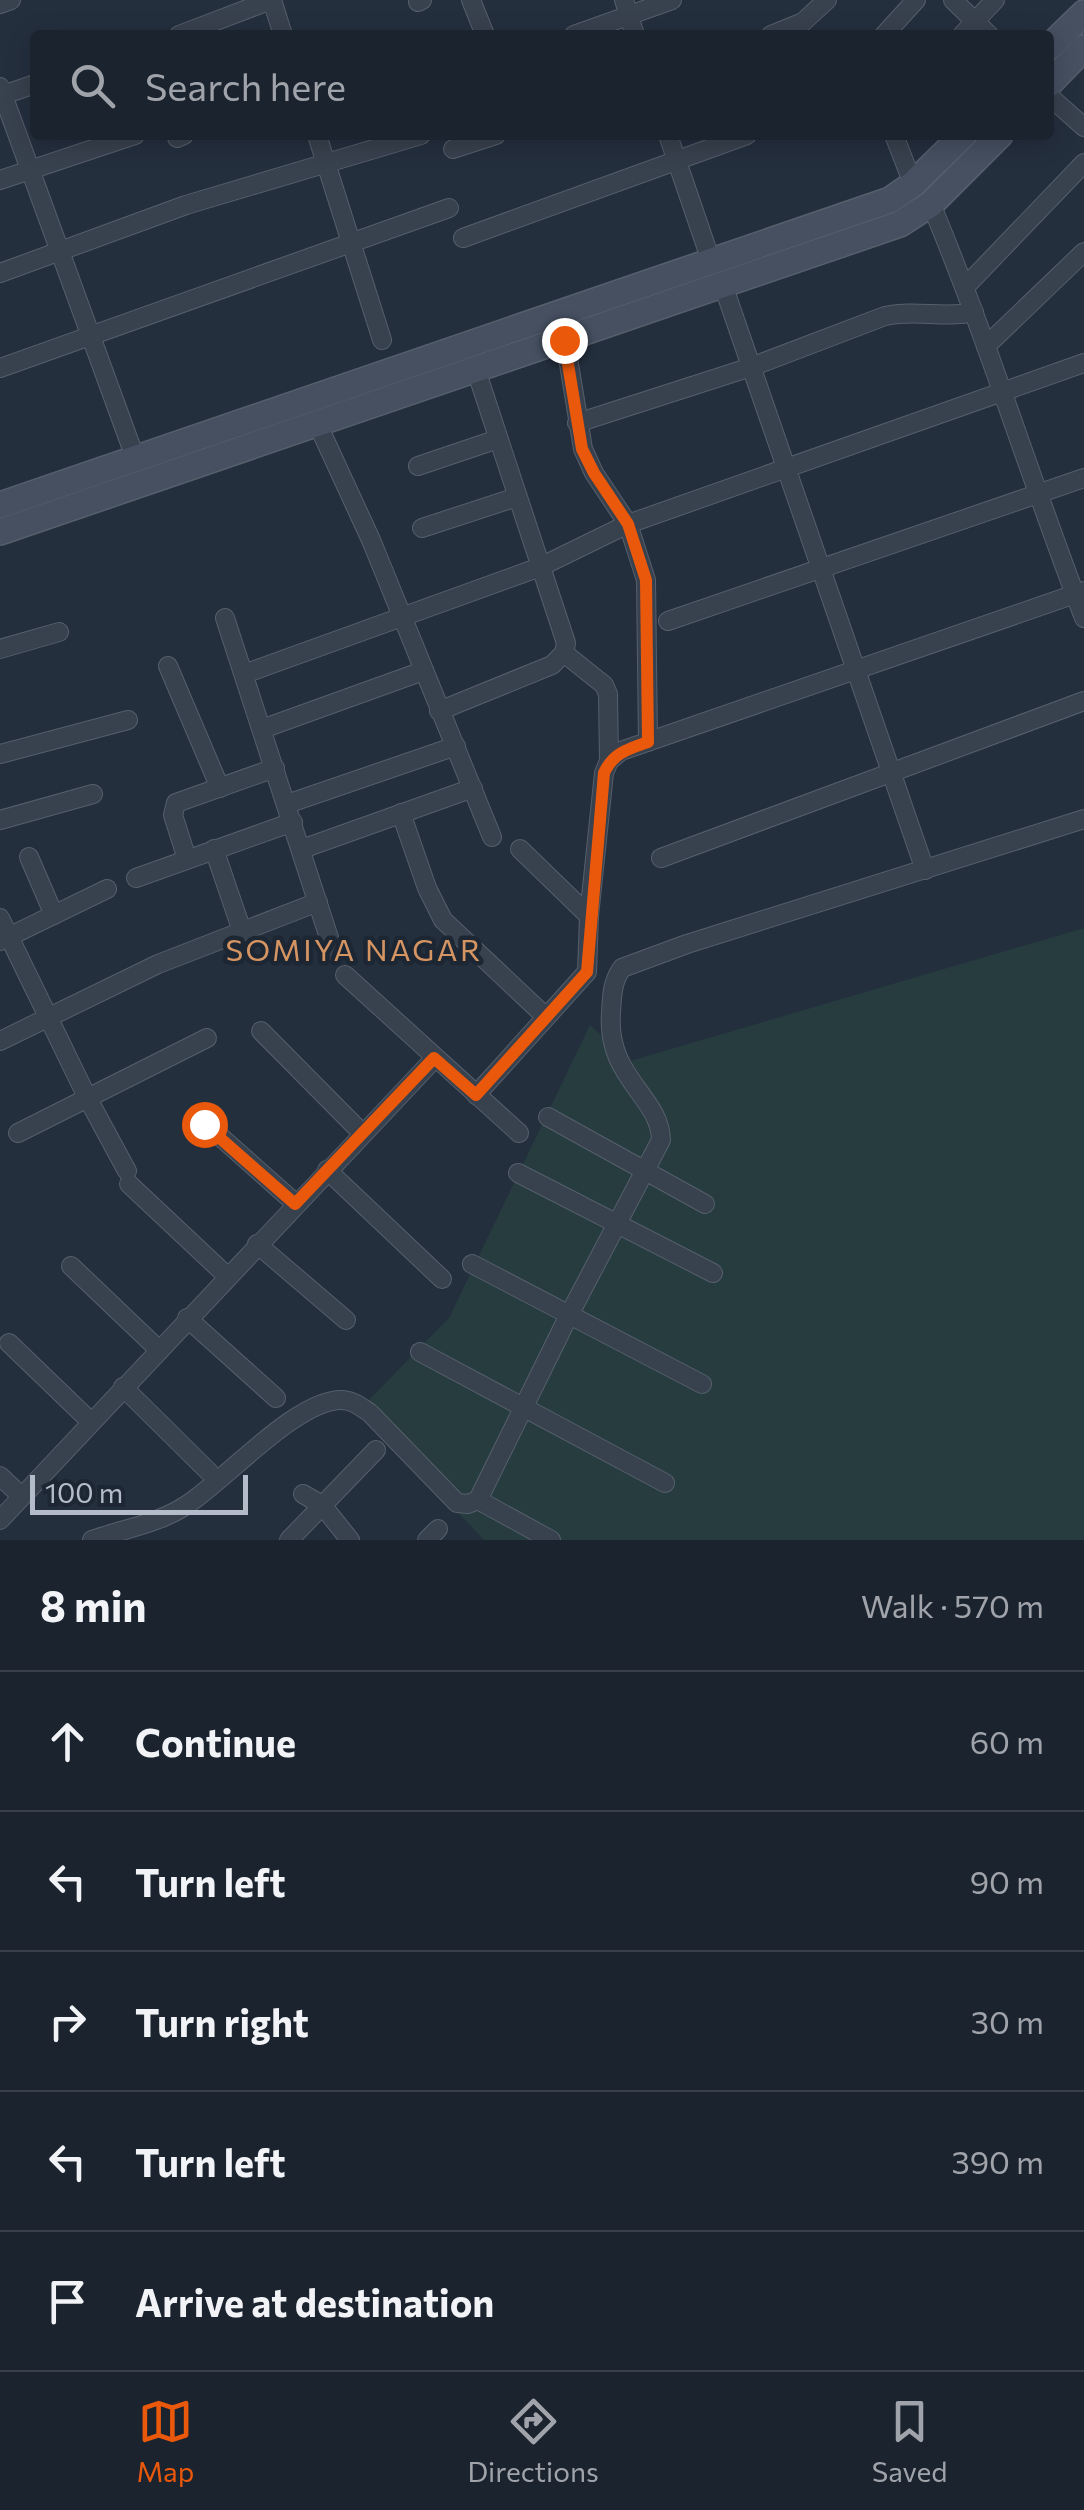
<!DOCTYPE html>
<html lang="en">
<head>
<meta charset="utf-8">
<style>
  body { margin:0; font-family:Commissioner,sans-serif; background:#282f3a; color:#f1f3f6 }
  .scale { position:absolute; left:30px; bottom:25px; width:218px; box-sizing:border-box; padding-left:10px; border:5px solid #b4bcc9; border-top:0; font-size:28px; line-height:35px; white-space:nowrap; color:#b4bcc9; -webkit-text-stroke:8px #1d2633; paint-order:stroke }
  .stop { position:absolute; width:30px; height:30px; margin:-22px; border:8px solid #ea580c; border-radius:50%; background:#fff }
  .stop.end { background:#ea580c; border-color:#fff; box-shadow:0 2px 10px #0008 }
  .list { margin:0; padding:0; list-style:none }
  h2 { display:flex; justify-content:space-between; align-items:center; height:130px; margin:0; padding:0 40px; font-size:42px }
  h2 small { font-size:32px; font-weight:400; color:#a0a4aa }
  .list li { display:grid; grid-template-columns:65px 1fr auto; gap:30px; align-items:center; box-sizing:border-box; height:140px; padding:0 40px; border-top:2px solid #39404a }
  .list b { display:block; font-size:38px; white-space:nowrap }
  .list em { font-size:32px; font-style:normal; color:#a0a4aa }
  .icon { flex:none; width:55px; height:55px; fill:none; stroke:currentColor; stroke-width:2; stroke-linecap:round; stroke-linejoin:round }
  .map { position:relative; flex:none; width:1084px; height:1540px; overflow:hidden }
  .search { position:absolute; background:#1b232e; box-shadow:0 5px 25px #0003; left:30px; right:30px; top:30px; height:110px; display:flex; align-items:center; gap:25px; box-sizing:border-box; padding:0 35px; border-radius:10px; color:#a0a4aa; font-size:38px }
  .sheet { height:830px; background:#1b232e }
  nav { display:flex; justify-content:space-around; align-items:center; box-sizing:border-box; height:140px; border-top:2px solid #39404a; background:#1b232e; font-size:28px; color:#a0a4aa }
  nav a { display:grid; justify-items:center; gap:5px }
  nav .on { color:#ea580c }
  .map>svg:first-child { display:block }
  .green { fill:#263c3f }
  .lines { fill:none; stroke-linecap:round; stroke-linejoin:round }
  .street-casing { stroke:#565f6c; stroke-width:20 }
  .secondary-casing { stroke:#565f6c; stroke-width:28 }
  .street { stroke:#38414e; stroke-width:18 }
  .secondary { stroke:#465061; stroke-width:25 }
  .route { stroke:#ea580c; stroke-width:12 }
  .labels { text-anchor:middle; stroke-width:9; stroke-linejoin:round; paint-order:stroke }
  .neighbourhood-label { font-size:30px; letter-spacing:2.5px; fill:#d59563; stroke:#1d2633 }
</style>
</head>
<body>
<div class="map">
<svg width="1084" height="1540" viewBox="0 0 1084 1540">
  <rect width="100%" height="100%" fill="#242f3e"/>
  <!-- green -->
  <polygon class="green" points="1084,928 1084,1540 484,1540 360,1409 449,1318 590,1025 630,1061"/>
  <g class="lines">
    <defs>
      <g id="street">
        <polyline points="272,0 283,35"/>
        <polyline points="471,0 485,35"/>
        <polyline points="624,0 635,35"/>
        <polyline points="953,0 989,35"/>
        <polyline points="418,2 422,0"/>
        <polyline points="0,4 11,0"/>
        <polyline points="179,35 271,0"/>
        <polyline points="574,35 672,0"/>
        <polyline points="771,35 803,22 827,0"/>
        <polyline points="884,35 916,0"/>
        <polyline points="962,35 995,0"/>
        <polyline points="0,87 136,460"/>
        <polyline points="0,96 35,84"/>
        <polyline points="1049,96 1084,127"/>
        <polyline points="317,135 382,340"/>
        <polyline points="668,135 711,261"/>
        <polyline points="894,135 913,184"/>
        <polyline points="177,138 184,135"/>
        <polyline points="453,149 496,135"/>
        <polyline points="0,180 135,135"/>
        <path d="M931,204C988,340 1031,481 1084,618"/>
        <polyline points="463,238 747,135"/>
        <polyline points="0,273 186,205 421,135"/>
        <polyline points="723,285 925,870"/>
        <polyline points="965,287 1084,163"/>
        <polyline points="565,340 583,449 594,473 628,524 646,580 648,742"/>
        <polyline points="986,346 1084,252"/>
        <polyline points="0,368 449,208"/>
        <path d="M577,423L751,367L885,316C916,309 944,319 974,312"/>
        <polyline points="318,425 371,540 492,837"/>
        <polyline points="418,466 498,439"/>
        <polyline points="422,528 517,497"/>
        <polyline points="225,618 333,950"/>
        <polyline points="668,621 1084,478"/>
        <polyline points="0,649 59,632"/>
        <polyline points="564,653 604,685 608,694 609,761"/>
        <polyline points="168,666 220,788"/>
        <polyline points="244,674 540,567 628,524 1084,363"/>
        <polyline points="439,711 552,665 564,653 566,643 476,370"/>
        <polyline points="262,729 423,671"/>
        <polyline points="0,754 128,720"/>
        <polyline points="287,804 456,746"/>
        <polyline points="401,813 427,888 443,920 546,1017"/>
        <polyline points="0,820 93,794"/>
        <polyline points="214,849 242,931"/>
        <polyline points="302,849 473,788"/>
        <polyline points="29,857 54,915"/>
        <polyline points="661,858 1084,701"/>
        <polyline points="187,859 173,815 176,803 275,768"/>
        <polyline points="136,878 293,822"/>
        <polyline points="589,916 604,773 609,761 621,751 1084,591"/>
        <polyline points="0,918 87,1097 127,1171"/>
        <polyline points="0,941 107,889"/>
        <polyline points="345,975 519,1133"/>
        <polyline points="261,1031 362,1133"/>
        <polyline points="0,1041 158,964 318,902"/>
        <polyline points="476,1095 587,972 589,916 520,849"/>
        <polyline points="548,1117 705,1204"/>
        <polyline points="205,1123 295,1203"/>
        <polyline points="18,1133 207,1038"/>
        <polyline points="327,1170 442,1279"/>
        <polyline points="518,1173 713,1273"/>
        <polyline points="129,1184 227,1276"/>
        <polyline points="257,1244 346,1320"/>
        <polyline points="472,1264 702,1384"/>
        <polyline points="71,1266 158,1349"/>
        <polyline points="187,1318 276,1398"/>
        <polyline points="9,1343 90,1421"/>
        <polyline points="420,1352 665,1483"/>
        <polyline points="123,1387 209,1472"/>
        <polyline points="0,1476 20,1495"/>
        <polyline points="303,1494 322,1505 350,1540"/>
        <polyline points="478,1500 551,1540"/>
        <polyline points="0,1520 435,1058"/>
        <path d="M92,1540C123,1529 157,1524 185,1506C224,1482 297,1398 343,1400C354,1401 361,1407 370,1413L457,1503L468,1504L478,1500L568,1317L661,1140C660,1096 606,1078 611,1013C612,996 612,982 622,968L687,944L1084,819"/>
        <polyline points="289,1540 376,1450"/>
        <polyline points="427,1540 438,1529"/>
      </g>
      <g id="secondary">
        <polyline points="1049,47 1084,13"/>
        <polyline points="1049,84 1084,48"/>
        <polyline points="0,505 890,200 913,184 963,135"/>
        <polyline points="0,532 900,224 931,204 1000,135"/>
      </g>
    </defs>
    <!-- street casing -->
    <use href="#street" class="street-casing"/>
    <!-- secondary casing -->
    <use href="#secondary" class="secondary-casing"/>
    <!-- street -->
    <use href="#street" class="street"/>
    <!-- secondary -->
    <use href="#secondary" class="secondary"/>
  </g>
  <g class="lines">
    <!-- route -->
    <path class="route" d="M204,1124L295,1204L434,1058L476,1095L587,972L604,773C613,753 628,749 648,742L646,580L628,524L594,473L582,449L564,340"/>
  </g>
  <g class="labels">
    <!-- neighbourhood labels -->
    <g class="neighbourhood-label">
      <text x="354" y="961">SOMIYA NAGAR</text>
    </g>
  </g>
</svg>
<div class="scale">100 m</div>
<div class="stop" style="left:204px;top:1124px"></div>
<div class="stop end" style="left:564px;top:340px"></div>
<div class="search"><svg class="icon" aria-label="search" viewBox="0 0 24 24"><circle cx="10" cy="10" r="6"/><path d="M15 15l6 6"/></svg>Search here</div>
</div>
<section class="sheet">
<h2>8 min<small>Walk · 570 m</small></h2>
<ul class="list">
<li><svg class="icon" aria-label="ahead" viewBox="0 0 24 24"><path d="M12 20V5M6 11l6-6 6 6"/></svg><div><b>Continue</b></div><em>60 m</em></li>
<li><svg class="icon" aria-label="left" viewBox="0 0 24 24"><path d="M17 20v-9H6M10 6l-5 5 5 5"/></svg><div><b>Turn left</b></div><em>90 m</em></li>
<li><svg class="icon" aria-label="right" viewBox="0 0 24 24"><path d="M7 20v-9h11M14 6l5 5-5 5"/></svg><div><b>Turn right</b></div><em>30 m</em></li>
<li><svg class="icon" aria-label="left" viewBox="0 0 24 24"><path d="M17 20v-9H6M10 6l-5 5 5 5"/></svg><div><b>Turn left</b></div><em>390 m</em></li>
<li><svg class="icon" aria-label="arrive" viewBox="0 0 24 24"><path d="M6 21V4h12l-3 4 3 4H6"/></svg><div><b>Arrive at destination</b></div></li>
</ul>
</section>
<nav>
<a class="on"><svg class="icon" aria-label="map" viewBox="0 0 24 24"><path d="M3 6l6-2 6 2 6-2v14l-6 2-6-2-6 2zM9 4v14M15 6v14"/></svg>Map</a>
<a><svg class="icon" aria-label="directions" viewBox="0 0 24 24"><path d="M12 3l9 9-9 9-9-9zM9 14v-3h6M13 9l2 2-2 2"/></svg>Directions</a>
<a><svg class="icon" aria-label="saved" viewBox="0 0 24 24"><path d="M7 4h10v16l-5-4-5 4z"/></svg>Saved</a>
</nav>
</body>
</html>
